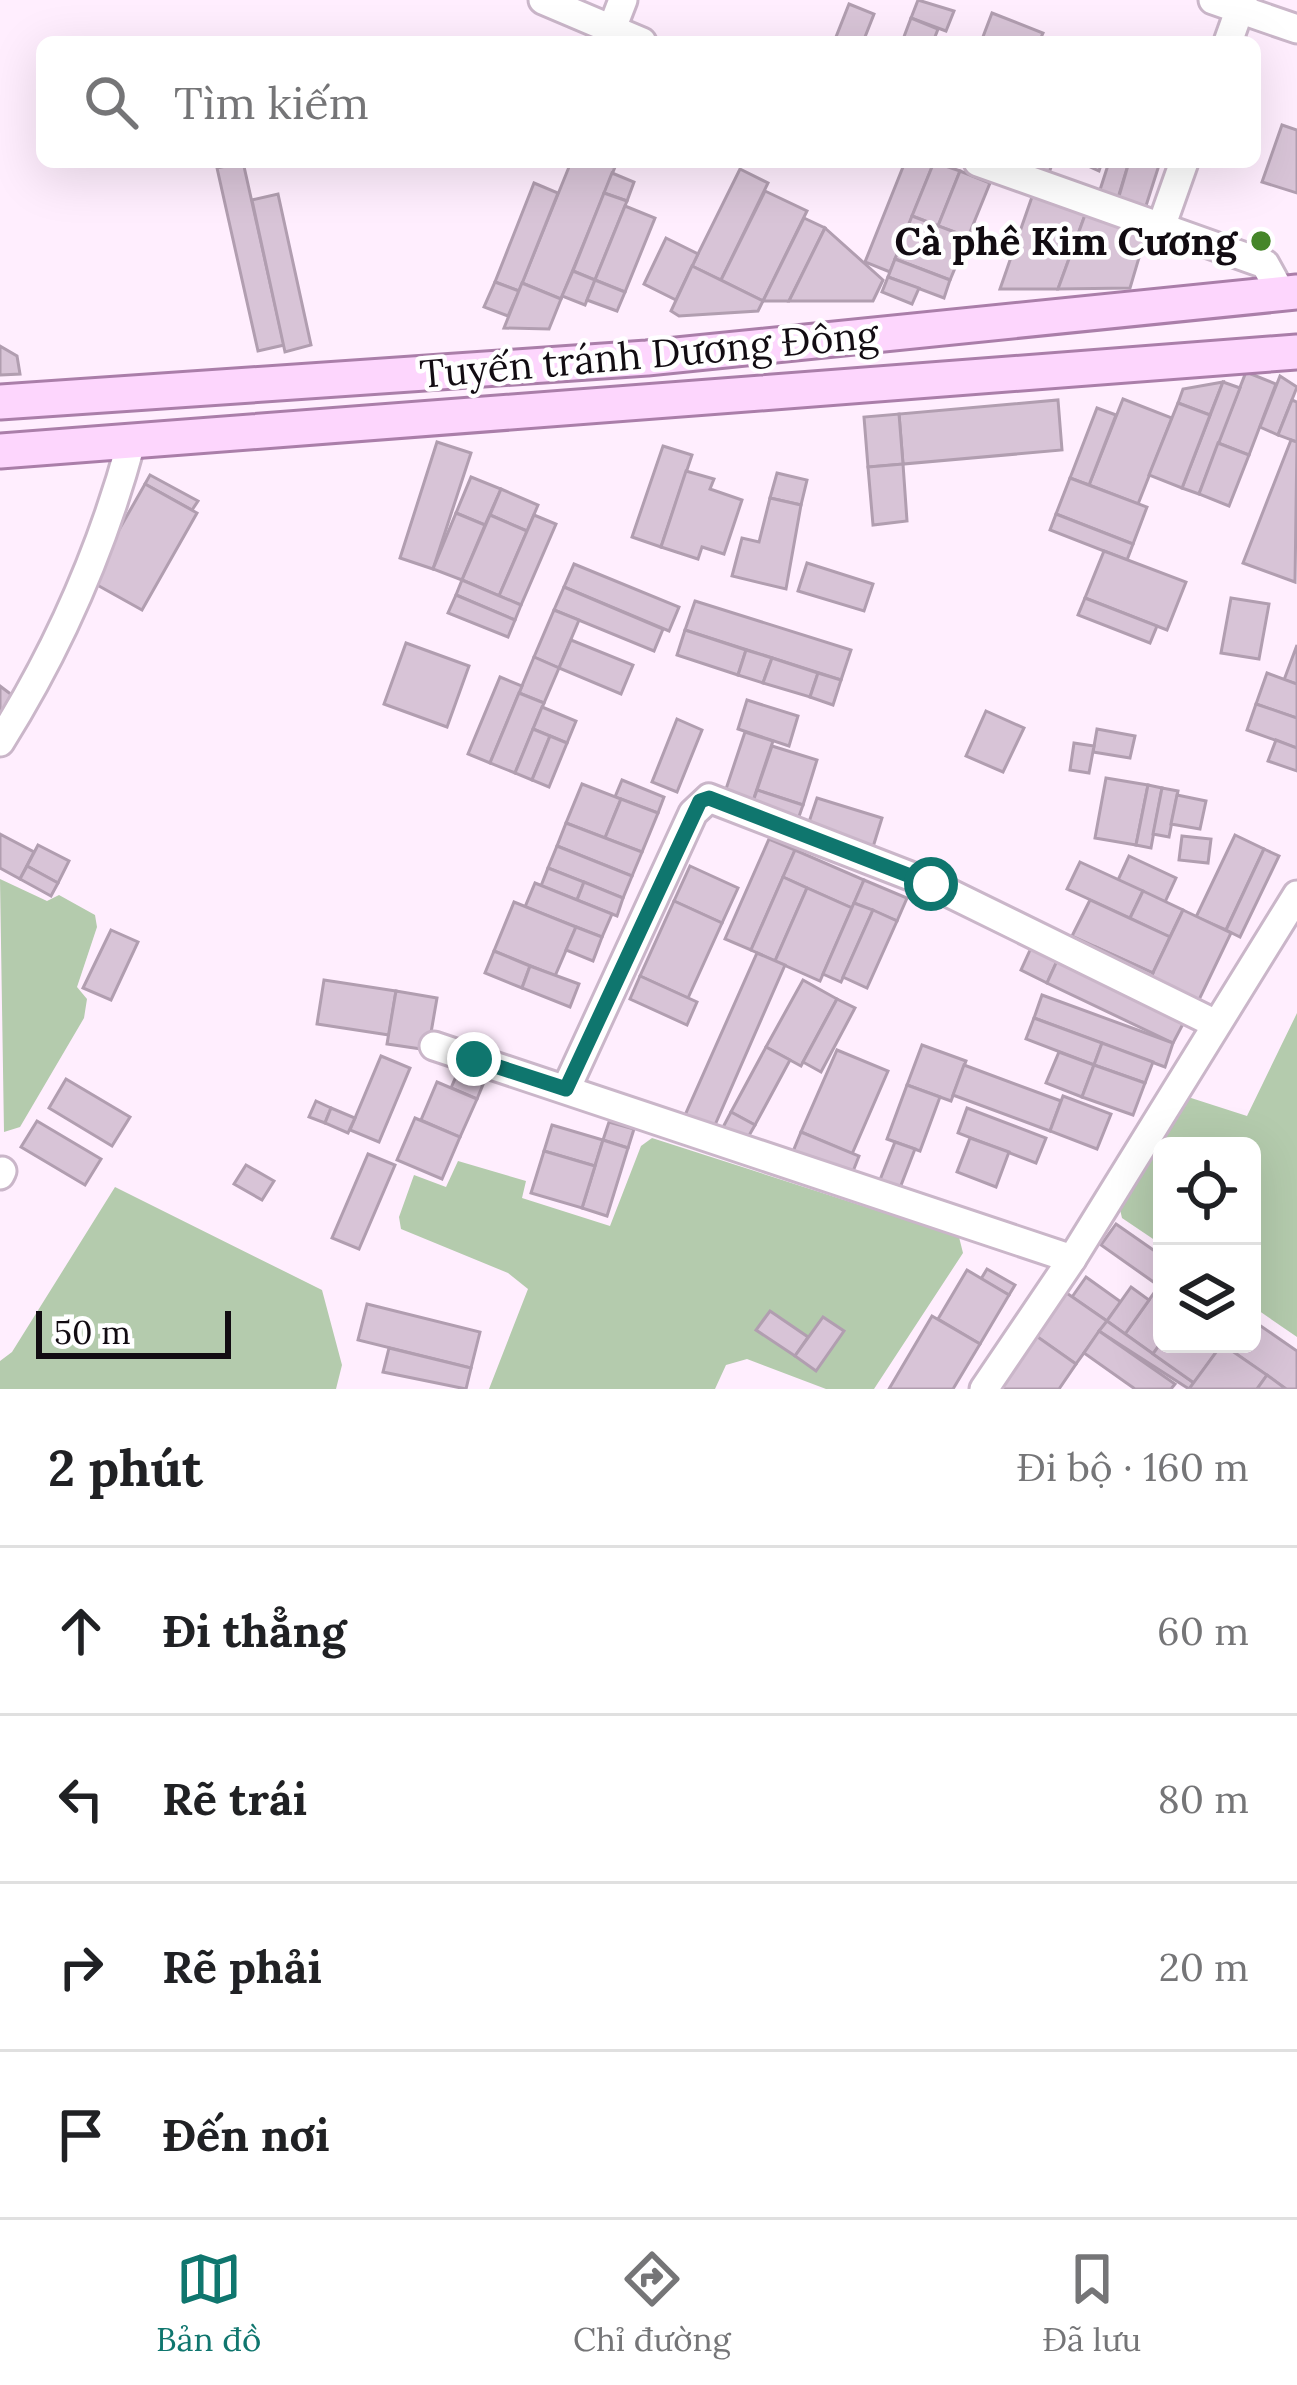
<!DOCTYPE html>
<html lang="vi">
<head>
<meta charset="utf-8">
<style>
  body { margin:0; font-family:Lora,serif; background:#f2f2f2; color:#202124 }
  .controls { position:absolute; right:36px; bottom:36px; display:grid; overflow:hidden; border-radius:18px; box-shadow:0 12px 48px #0002 }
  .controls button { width:108px; height:108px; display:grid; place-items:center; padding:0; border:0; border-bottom:3px solid #e0e0e0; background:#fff; color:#202124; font:60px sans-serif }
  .scale { position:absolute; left:36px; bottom:30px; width:195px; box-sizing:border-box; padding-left:12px; border:6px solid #120c12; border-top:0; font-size:33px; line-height:42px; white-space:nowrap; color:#120c12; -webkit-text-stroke:9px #fff; paint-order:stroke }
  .stop { position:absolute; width:36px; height:36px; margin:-27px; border:9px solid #0f766e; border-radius:50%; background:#fff }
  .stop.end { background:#0f766e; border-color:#fff; box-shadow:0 3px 12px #0008 }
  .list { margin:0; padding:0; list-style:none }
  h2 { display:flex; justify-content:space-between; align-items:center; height:156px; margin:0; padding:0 48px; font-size:51px }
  h2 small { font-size:39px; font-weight:400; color:#757577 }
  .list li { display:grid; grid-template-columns:78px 1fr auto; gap:36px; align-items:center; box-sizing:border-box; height:168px; padding:0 48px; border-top:3px solid #e0e0e0 }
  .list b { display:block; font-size:45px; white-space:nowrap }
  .list em { font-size:39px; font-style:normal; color:#757577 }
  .icon { flex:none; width:66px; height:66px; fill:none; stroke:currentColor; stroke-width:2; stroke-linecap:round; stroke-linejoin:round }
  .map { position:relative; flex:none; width:1297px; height:1389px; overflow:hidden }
  .search { position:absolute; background:#fff; box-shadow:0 12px 48px #0002; left:36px; right:36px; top:36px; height:132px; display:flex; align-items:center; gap:30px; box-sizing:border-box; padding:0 42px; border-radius:18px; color:#757577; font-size:45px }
  .sheet { height:828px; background:#fff }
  nav { display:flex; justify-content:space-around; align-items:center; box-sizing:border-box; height:168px; border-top:3px solid #e0e0e0; background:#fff; font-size:33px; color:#757577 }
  nav a { display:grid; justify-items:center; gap:6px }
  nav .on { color:#0f766e }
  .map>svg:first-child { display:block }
  .forest { fill:#b4cbad }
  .building { fill:#d8c4d7; stroke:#b19eb0; stroke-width:3 }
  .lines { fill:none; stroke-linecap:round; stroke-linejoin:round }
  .minor-casing { stroke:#cab6c9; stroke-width:33 }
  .major-casing { stroke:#aa7ea9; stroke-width:39 }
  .minor { stroke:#fff; stroke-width:27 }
  .major { stroke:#fdd6fd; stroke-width:33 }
  .route { stroke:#0f766e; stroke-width:15 }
  .poi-dot { fill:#458629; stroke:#fff; stroke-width:4.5 }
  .labels { text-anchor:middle; stroke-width:9; stroke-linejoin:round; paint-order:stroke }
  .poi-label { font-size:39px; font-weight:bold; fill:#120c12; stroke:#fff; text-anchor:end }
  .street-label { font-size:39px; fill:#120c12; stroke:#fff }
</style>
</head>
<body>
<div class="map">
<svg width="1297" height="1389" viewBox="0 0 1297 1389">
  <rect width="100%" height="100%" fill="#ffeefe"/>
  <!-- forest -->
  <g class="forest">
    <polygon points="0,879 47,901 59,895 95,915 97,927 77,987 87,999 84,1018 20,1127 4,1132"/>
    <polygon points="1297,1013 1297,1337 1252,1306 1252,1146 1162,1146 1162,1245 1122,1218 1119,1205 1188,1097 1247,1116"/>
    <polygon points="652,1138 959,1237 963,1253 874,1389 826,1389 747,1359 726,1365 715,1389 489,1389 528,1289 508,1273 401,1229 399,1217 414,1175 446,1187 458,1161 526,1181 522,1198 610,1226 641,1146"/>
    <polygon points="115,1187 322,1290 342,1365 336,1389 0,1389 0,1361 12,1352"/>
  </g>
  <!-- building -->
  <g class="building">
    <polygon points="918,0 954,11 946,31 911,18"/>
    <polygon points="849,4 874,14 863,42 834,42"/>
    <polygon points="992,13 1043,33 1039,42 981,42"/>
    <polygon points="911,18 938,29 933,42 902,42"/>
    <polygon points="1282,125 1297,130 1297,193 1262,182"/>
    <polygon points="243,162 284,345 258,351 217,168"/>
    <polygon points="571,162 615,167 561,299 522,283"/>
    <polygon points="905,162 934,162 890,272 865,262"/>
    <polygon points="934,162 960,171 938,226 912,216"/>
    <polygon points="1006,162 1053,162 1047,178"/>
    <polygon points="1079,162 1102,162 1099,171"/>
    <polygon points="1109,162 1129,162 1118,198 1099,193"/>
    <polygon points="1129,162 1160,162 1144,212 1117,203"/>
    <polygon points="740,169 768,183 721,280 692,266"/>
    <polygon points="960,171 990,183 968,237 938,226"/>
    <polygon points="612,173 634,182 627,201 604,193"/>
    <polygon points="534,183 558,193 519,291 495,282"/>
    <polygon points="765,191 807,211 763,301 721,280"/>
    <polygon points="604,193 627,201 595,280 573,271"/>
    <polygon points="278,194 311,345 285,352 252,200"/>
    <polygon points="1033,194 1085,215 1058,289 1000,289"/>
    <polygon points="625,206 655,218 625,292 595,280"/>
    <polygon points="1085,215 1146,234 1130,288 1058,289"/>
    <polygon points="912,216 968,237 950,280 895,259"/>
    <polygon points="804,218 825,228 789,301 763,301"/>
    <polygon points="825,228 883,280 873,301 789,301"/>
    <polygon points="666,238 698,254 676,300 644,284"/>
    <polygon points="895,259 950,280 944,298 888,277"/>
    <polygon points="692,266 763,301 758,311 679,316 671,311"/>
    <polygon points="573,271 595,280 585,305 562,296"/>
    <polygon points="888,277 919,288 912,304 882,292"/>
    <polygon points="595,280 625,292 617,311 587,300"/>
    <polygon points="495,282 519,291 508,316 484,307"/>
    <polygon points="522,283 561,299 549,329 504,328"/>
    <polygon points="0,346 17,356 20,374 0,375"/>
    <polygon points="1246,372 1276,384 1249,455 1218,443"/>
    <polygon points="1280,376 1297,387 1278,435 1260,427"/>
    <polygon points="1223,382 1210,415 1178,403 1183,389"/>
    <polygon points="1223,382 1240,388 1199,494 1182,488"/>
    <polygon points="1123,399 1172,418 1138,504 1089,485"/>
    <polygon points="1058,400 1062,450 903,464 899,414"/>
    <polygon points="1292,400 1297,402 1297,442 1278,435"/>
    <polygon points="1178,403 1210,415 1182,488 1149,475"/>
    <polygon points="1097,408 1116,415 1089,485 1070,478"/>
    <polygon points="899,414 903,464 868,467 864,417"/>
    <polygon points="1291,440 1297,442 1295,582 1243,563"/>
    <polygon points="437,442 471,453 433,569 400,558"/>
    <polygon points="1218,443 1249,455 1229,506 1199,494"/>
    <polygon points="663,446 692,455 661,547 632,537"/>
    <polygon points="903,464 907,521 873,525 868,467"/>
    <polygon points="686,471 714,479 710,489 742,500 724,554 702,547 698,559 661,547"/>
    <polygon points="777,473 807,480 801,505 770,498"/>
    <polygon points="150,475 198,501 192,510 145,484"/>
    <polygon points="471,477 501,489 485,525 456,513"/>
    <polygon points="1070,478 1147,507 1133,544 1056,514"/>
    <polygon points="145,484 197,513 142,610 90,581"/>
    <polygon points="501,489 538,505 527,531 490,515"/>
    <polygon points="770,498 801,505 786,589 732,576 742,538 759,542"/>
    <polygon points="456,513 485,525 462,580 433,569"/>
    <polygon points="1056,514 1133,544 1127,560 1050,530"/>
    <polygon points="490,515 527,531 499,596 462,580"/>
    <polygon points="534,515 556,524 521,605 499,596"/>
    <polygon points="1104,551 1186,582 1167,630 1085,598"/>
    <polygon points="807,563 873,584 864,611 798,591"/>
    <polygon points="574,564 679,607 669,631 564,587"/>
    <polygon points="462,580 521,605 515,620 456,595"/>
    <polygon points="564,587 663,629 654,651 554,610"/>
    <polygon points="456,595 515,620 508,637 448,613"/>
    <polygon points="1085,598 1157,626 1150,643 1078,615"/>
    <polygon points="1231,598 1269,604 1259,659 1221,653"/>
    <polygon points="695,601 851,650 841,680 685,630"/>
    <polygon points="554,610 579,620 559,668 534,657"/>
    <polygon points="685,630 746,650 738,675 677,655"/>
    <polygon points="571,640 633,665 621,694 559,668"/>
    <polygon points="406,643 469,666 447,727 384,704"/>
    <polygon points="1297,645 1297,684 1284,680"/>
    <polygon points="746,650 772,658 763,683 738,675"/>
    <polygon points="534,657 559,668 544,703 519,693"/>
    <polygon points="772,658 818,673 810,697 763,683"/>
    <polygon points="818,673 841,680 833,705 810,697"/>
    <polygon points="1267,673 1297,684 1297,718 1256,704"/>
    <polygon points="500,677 522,686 490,763 468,754"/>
    <polygon points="0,686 16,698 3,717 0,714"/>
    <polygon points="519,693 544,703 515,773 490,763"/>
    <polygon points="747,700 798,716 789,746 738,729"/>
    <polygon points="1256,704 1297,718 1297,748 1247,730"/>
    <polygon points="542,707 576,721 567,743 533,729"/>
    <polygon points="986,711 1024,728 1003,772 966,756"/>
    <polygon points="677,719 702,730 677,792 652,782"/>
    <polygon points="533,729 550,736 532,780 515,773"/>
    <polygon points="1097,729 1135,736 1130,758 1093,752"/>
    <polygon points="745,732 773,741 750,810 722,801"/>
    <polygon points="550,736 567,743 549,787 532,780"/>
    <polygon points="1276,740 1297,748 1297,771 1268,761"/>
    <polygon points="1074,743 1094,746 1089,773 1070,770"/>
    <polygon points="772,746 817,760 803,805 757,790"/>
    <polygon points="1106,778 1148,785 1136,845 1095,838"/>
    <polygon points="622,780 664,797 658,813 615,797"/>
    <polygon points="582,784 621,799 605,838 566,823"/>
    <polygon points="1148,785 1162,788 1151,848 1136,845"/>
    <polygon points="1162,788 1178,791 1169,837 1153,834"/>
    <polygon points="757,790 803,805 796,825 750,810"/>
    <polygon points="1177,795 1206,801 1200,829 1171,824"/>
    <polygon points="817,798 882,818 873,847 808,825"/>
    <polygon points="621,799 658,813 642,852 605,838"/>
    <polygon points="566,823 642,852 632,876 557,846"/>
    <polygon points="0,834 34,852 20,879 0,868"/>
    <polygon points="1235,835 1264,849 1226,930 1196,917"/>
    <polygon points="1182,836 1211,839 1208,863 1179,860"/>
    <polygon points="769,839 795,850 751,950 725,939"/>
    <polygon points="38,845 69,861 58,883 27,866"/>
    <polygon points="557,846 632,876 623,898 548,868"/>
    <polygon points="1264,849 1279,856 1240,937 1226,930"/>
    <polygon points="795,850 864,880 852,908 783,877"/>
    <polygon points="1129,856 1176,878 1165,902 1118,880"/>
    <polygon points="1080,862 1143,891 1130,918 1067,889"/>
    <polygon points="27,866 58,883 51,896 20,879"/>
    <polygon points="690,866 738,888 722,923 674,901"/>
    <polygon points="548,868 584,882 577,900 541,886"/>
    <polygon points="783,877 807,888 775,961 751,950"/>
    <polygon points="864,880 907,898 897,921 854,903"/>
    <polygon points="584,882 623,898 617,916 577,900"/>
    <polygon points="535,883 612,914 602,937 525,907"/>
    <polygon points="807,888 852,908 820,981 775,961"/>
    <polygon points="1143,891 1183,910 1170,937 1130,918"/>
    <polygon points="1090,900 1170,937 1153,973 1072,936"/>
    <polygon points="674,901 722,923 688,998 640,976"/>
    <polygon points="514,902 576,927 555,976 494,951"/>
    <polygon points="854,903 873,910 841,982 823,974"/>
    <polygon points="873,910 897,921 867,988 843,977"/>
    <polygon points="1183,910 1231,933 1196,1006 1148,983"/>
    <polygon points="576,927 602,937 593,961 566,950"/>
    <polygon points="111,930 138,942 111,1000 83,988"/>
    <polygon points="1096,947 1153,973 1148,983 1091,957"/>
    <polygon points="1031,948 1057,961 1047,983 1021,970"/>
    <polygon points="494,951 530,966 522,988 485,973"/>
    <polygon points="757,953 785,965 711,1134 682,1122"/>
    <polygon points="1057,961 1184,1022 1173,1043 1047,983"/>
    <polygon points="530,966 579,984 570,1007 522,988"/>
    <polygon points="640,976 697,1002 687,1025 630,999"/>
    <polygon points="324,980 396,991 389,1035 317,1024"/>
    <polygon points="803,980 837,999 801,1066 766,1047"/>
    <polygon points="396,991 437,998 428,1050 387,1044"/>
    <polygon points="1042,995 1173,1043 1165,1067 1034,1018"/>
    <polygon points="837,999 855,1008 821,1072 803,1062"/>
    <polygon points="1034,1018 1102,1043 1094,1065 1026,1039"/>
    <polygon points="1102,1043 1153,1062 1145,1083 1094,1065"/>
    <polygon points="922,1045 966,1061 951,1101 907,1085"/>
    <polygon points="766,1047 790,1060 755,1125 731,1112"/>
    <polygon points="837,1050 888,1071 852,1154 801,1132"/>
    <polygon points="1059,1052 1094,1065 1082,1097 1046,1083"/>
    <polygon points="381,1056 410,1068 379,1142 350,1130"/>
    <polygon points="964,1065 1061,1101 1050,1131 953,1095"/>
    <polygon points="1094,1065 1145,1083 1133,1115 1082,1097"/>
    <polygon points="458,1072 484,1082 477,1099 451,1088"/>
    <polygon points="66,1079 130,1117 112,1146 49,1108"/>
    <polygon points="437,1082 477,1099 460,1137 421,1120"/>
    <polygon points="907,1085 940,1097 920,1151 887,1139"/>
    <polygon points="1063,1096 1111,1114 1097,1149 1050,1131"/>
    <polygon points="316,1101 331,1108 325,1123 309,1117"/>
    <polygon points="331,1108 355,1118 348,1133 325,1123"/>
    <polygon points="967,1108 1046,1138 1036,1163 958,1133"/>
    <polygon points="731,1112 755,1125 743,1146 720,1133"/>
    <polygon points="415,1118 460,1137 442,1179 397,1160"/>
    <polygon points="37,1121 101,1159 85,1185 21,1147"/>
    <polygon points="609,1122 634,1129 628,1148 603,1140"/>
    <polygon points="552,1125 603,1140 595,1166 544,1151"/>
    <polygon points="801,1132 859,1156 850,1179 792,1154"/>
    <polygon points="970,1138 1009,1152 996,1187 957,1172"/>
    <polygon points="603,1140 628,1148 607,1216 582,1208"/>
    <polygon points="895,1142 915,1149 898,1193 878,1185"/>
    <polygon points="544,1151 595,1166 582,1208 531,1193"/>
    <polygon points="368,1154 395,1165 359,1249 332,1238"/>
    <polygon points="246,1165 274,1181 262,1200 234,1184"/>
    <polygon points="1116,1224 1162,1256 1162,1288 1101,1245"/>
    <polygon points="987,1269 1015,1285 1009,1295 981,1279"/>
    <polygon points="967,1270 1009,1295 980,1344 938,1319"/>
    <polygon points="1086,1277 1121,1302 1107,1321 1072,1297"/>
    <polygon points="1159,1286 1162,1341 1153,1354 1125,1334"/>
    <polygon points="1058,1287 1107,1321 1076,1364 1027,1330"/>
    <polygon points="1131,1287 1149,1300 1125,1334 1107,1321"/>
    <polygon points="367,1304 480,1332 471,1368 358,1340"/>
    <polygon points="770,1311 808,1337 795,1356 756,1330"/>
    <polygon points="932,1316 980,1344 953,1389 889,1389"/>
    <polygon points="823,1317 844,1331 816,1371 795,1356"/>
    <polygon points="1252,1320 1297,1351 1297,1389 1286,1389 1222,1344 1252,1344"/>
    <polygon points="1107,1321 1194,1383 1189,1389 1099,1331"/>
    <polygon points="1099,1331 1175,1384 1171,1389 1135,1389 1084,1353"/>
    <polygon points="1035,1335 1076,1364 1059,1389 997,1389"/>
    <polygon points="1162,1341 1162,1344 1222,1344 1194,1383 1153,1354"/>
    <polygon points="1222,1344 1267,1375 1257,1389 1189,1389"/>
    <polygon points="389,1348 471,1368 466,1389 383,1372"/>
    <polygon points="1267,1375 1286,1389 1257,1389"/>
  </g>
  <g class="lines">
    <defs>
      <g id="minor">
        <polyline points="543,0 642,42"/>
        <polyline points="1213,0 1297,29"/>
        <polyline points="611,31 623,0"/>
        <polyline points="1228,42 1243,0"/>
        <polyline points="978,162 1265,264 1281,293"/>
        <polyline points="1161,227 1184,162"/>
        <path d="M0,742C59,648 102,550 131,443"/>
        <polyline points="434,1046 1072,1259"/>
        <polyline points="566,1089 693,813 709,798 931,884 1216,1024"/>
        <polyline points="0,1175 2,1171"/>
        <polyline points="984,1389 1072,1259 1297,895"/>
      </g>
      <g id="major">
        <polyline points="0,402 647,358 1297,292"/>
        <polyline points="0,451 1297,352"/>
      </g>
    </defs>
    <!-- minor casing -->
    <use href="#minor" class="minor-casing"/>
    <!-- major casing -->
    <use href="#major" class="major-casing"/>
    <!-- minor -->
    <use href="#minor" class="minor"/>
    <!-- major -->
    <use href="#major" class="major"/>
  </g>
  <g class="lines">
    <!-- route -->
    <polyline class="route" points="474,1059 566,1089 700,801 709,798 931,884"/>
  </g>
  <!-- markers -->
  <circle class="poi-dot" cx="1261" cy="241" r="12"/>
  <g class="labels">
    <!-- poi labels -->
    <g class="poi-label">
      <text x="1237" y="255">Cà phê Kim Cương</text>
    </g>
    <!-- street labels -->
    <g class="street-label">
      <text transform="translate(649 354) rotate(-5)" y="14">Tuyến tránh Dương Đông</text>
    </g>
  </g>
</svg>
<div class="controls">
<button><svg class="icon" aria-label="locate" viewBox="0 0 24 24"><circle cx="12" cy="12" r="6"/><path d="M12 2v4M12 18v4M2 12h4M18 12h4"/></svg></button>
<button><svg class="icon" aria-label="layers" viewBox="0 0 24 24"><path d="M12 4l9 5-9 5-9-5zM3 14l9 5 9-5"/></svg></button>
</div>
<div class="scale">50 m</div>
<div class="stop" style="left:931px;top:884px"></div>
<div class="stop end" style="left:474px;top:1059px"></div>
<div class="search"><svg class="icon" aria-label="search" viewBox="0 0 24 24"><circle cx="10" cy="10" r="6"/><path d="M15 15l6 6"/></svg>Tìm kiếm</div>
</div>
<section class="sheet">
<h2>2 phút<small>Đi bộ · 160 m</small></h2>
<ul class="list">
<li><svg class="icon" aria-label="ahead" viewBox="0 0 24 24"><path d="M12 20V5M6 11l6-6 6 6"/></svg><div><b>Đi thẳng</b></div><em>60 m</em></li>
<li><svg class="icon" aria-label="left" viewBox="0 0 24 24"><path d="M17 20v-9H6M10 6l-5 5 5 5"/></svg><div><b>Rẽ trái</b></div><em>80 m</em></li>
<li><svg class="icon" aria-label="right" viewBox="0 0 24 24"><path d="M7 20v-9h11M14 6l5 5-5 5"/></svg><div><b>Rẽ phải</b></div><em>20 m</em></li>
<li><svg class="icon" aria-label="arrive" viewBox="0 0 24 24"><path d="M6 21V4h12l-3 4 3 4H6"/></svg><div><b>Đến nơi</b></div></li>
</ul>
</section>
<nav>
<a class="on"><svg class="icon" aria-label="map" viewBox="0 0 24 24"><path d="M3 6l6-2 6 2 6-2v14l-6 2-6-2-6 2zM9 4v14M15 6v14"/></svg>Bản đồ</a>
<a><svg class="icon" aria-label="directions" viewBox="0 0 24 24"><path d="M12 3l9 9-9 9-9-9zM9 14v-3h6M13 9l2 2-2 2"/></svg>Chỉ đường</a>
<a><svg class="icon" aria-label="saved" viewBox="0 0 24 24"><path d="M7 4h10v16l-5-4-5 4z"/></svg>Đã lưu</a>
</nav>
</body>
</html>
